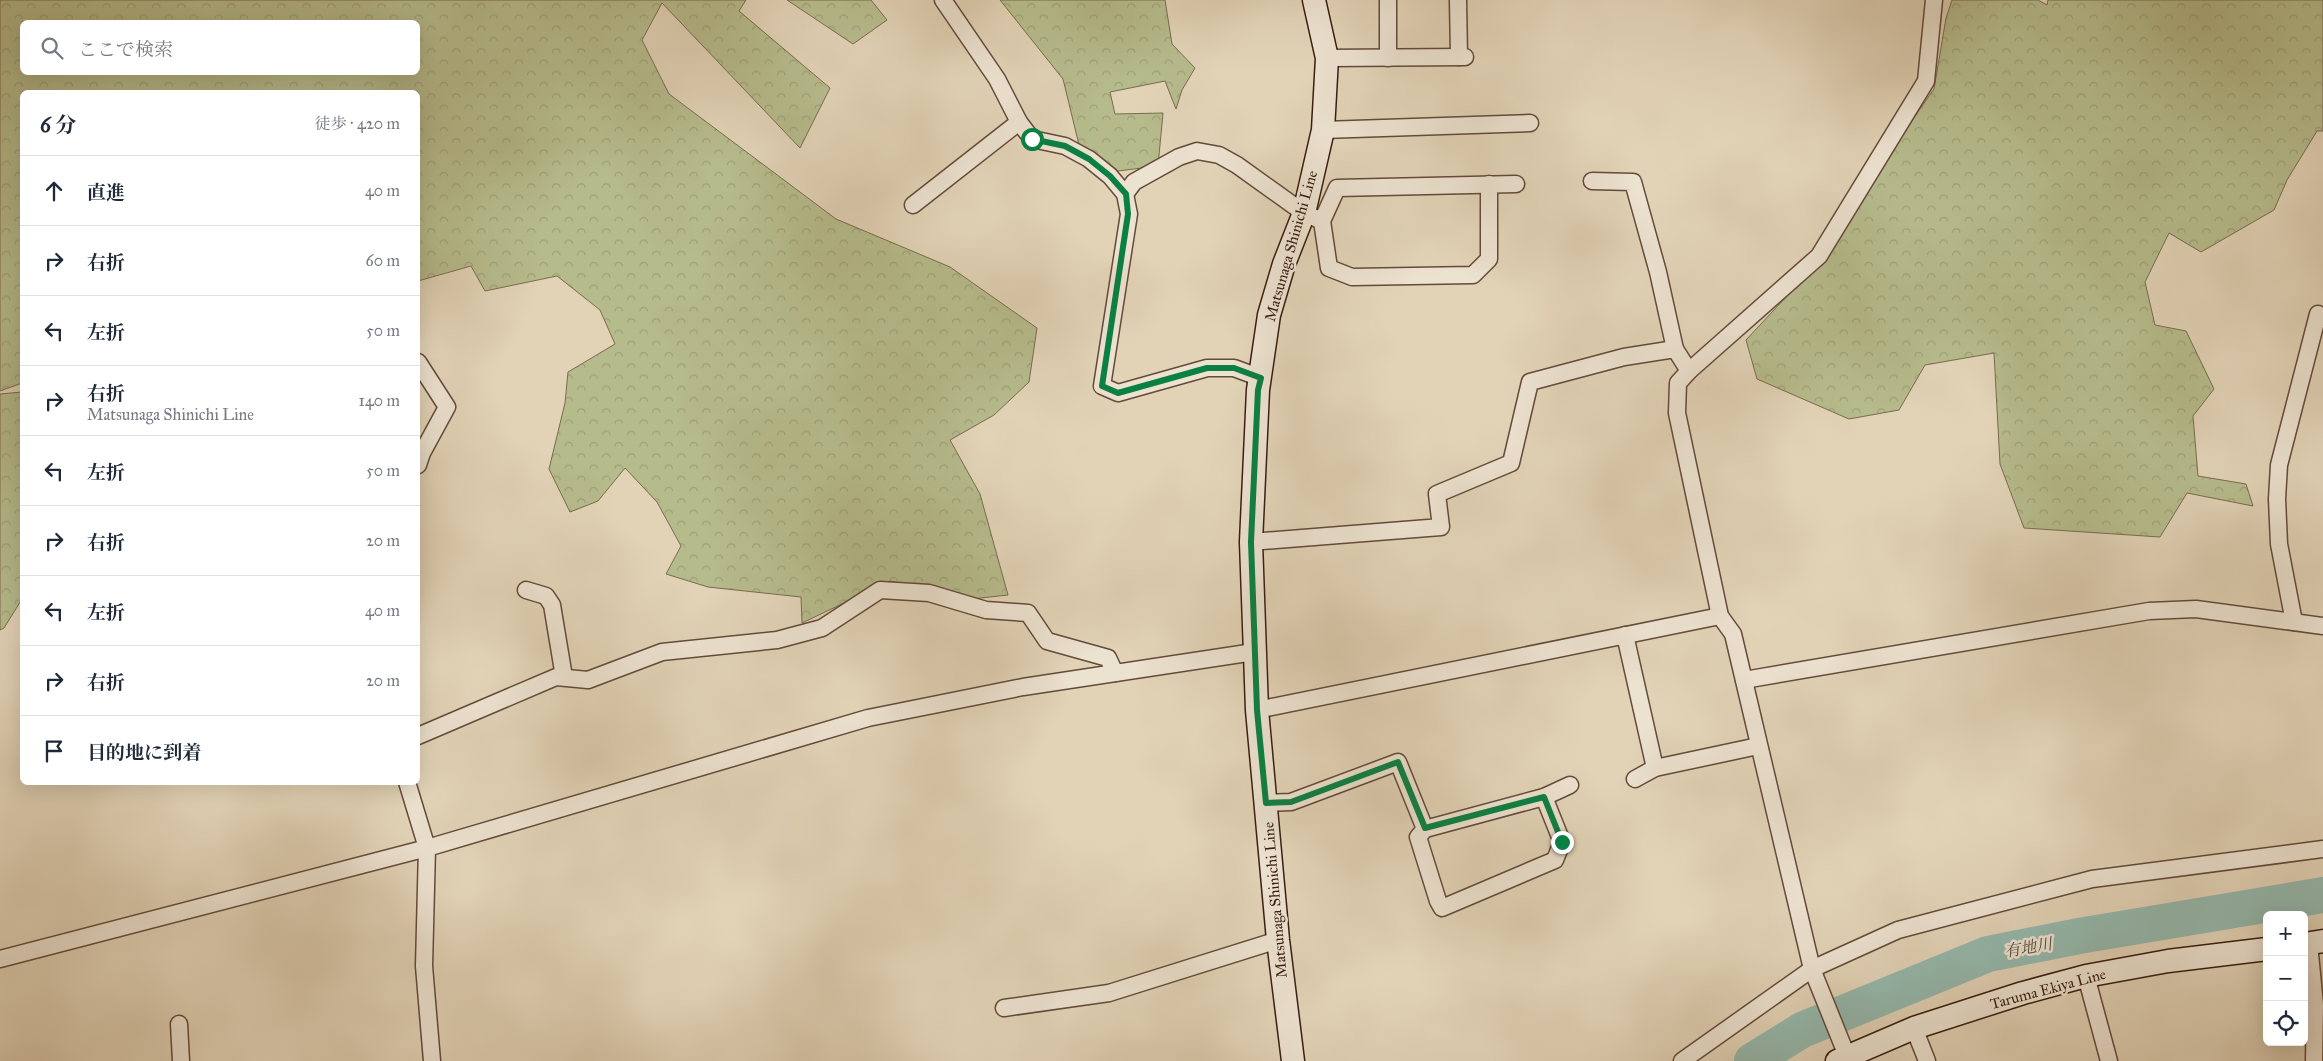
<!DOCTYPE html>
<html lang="ja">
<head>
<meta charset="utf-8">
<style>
  body { margin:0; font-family:"IM FELL Great Primer","Noto Serif JP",serif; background:#f2f2f3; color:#1f2937 }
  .controls { position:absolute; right:15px; bottom:15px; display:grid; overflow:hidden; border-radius:8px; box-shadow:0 5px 20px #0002 }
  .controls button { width:45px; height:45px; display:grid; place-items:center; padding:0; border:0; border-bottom:1px solid #e0e1e3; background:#fff; color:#1f2937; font:25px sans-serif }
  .stop { position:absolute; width:15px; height:15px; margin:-11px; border:4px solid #0b8043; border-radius:50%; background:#fff }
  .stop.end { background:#0b8043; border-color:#fff; box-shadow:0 1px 5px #0008 }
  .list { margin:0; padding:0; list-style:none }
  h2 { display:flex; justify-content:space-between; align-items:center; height:65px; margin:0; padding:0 20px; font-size:21px }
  h2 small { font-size:16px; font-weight:400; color:#747a83 }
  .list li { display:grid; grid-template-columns:32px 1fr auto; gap:15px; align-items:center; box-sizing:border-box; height:70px; padding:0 20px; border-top:1px solid #e0e1e3 }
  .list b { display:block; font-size:19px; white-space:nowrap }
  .list p { margin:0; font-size:16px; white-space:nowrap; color:#747a83 }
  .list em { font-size:16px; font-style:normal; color:#747a83 }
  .icon { flex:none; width:28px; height:28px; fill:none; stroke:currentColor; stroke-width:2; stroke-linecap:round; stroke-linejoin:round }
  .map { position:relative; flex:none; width:2323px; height:1061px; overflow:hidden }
  .search { position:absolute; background:#fff; box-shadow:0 5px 20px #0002; left:20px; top:20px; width:400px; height:55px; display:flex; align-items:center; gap:12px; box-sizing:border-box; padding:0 18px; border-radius:8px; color:#747a83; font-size:19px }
  .panel { position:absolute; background:#fff; box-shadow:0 5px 20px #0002; left:20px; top:90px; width:400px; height:695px; border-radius:8px }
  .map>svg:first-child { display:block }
  .forest { fill:url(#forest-crowns); stroke:#786c4e; fill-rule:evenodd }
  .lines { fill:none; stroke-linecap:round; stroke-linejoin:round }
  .river { stroke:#95b8ac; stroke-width:36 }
  .street-casing { stroke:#644a3a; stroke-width:19 }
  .secondary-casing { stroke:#3a1d11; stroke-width:25 }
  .street { stroke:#ece2d0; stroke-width:16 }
  .secondary { stroke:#ece2d0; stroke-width:22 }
  .route { stroke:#0b8043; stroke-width:6 }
  .labels { text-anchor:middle; stroke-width:5; stroke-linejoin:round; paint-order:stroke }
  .street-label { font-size:15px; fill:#3a1d11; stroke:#ece2d0 }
  .water-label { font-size:16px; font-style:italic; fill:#554c40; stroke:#ece2d0 }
</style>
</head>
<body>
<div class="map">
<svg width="2323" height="1061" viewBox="0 0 2323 1061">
  <defs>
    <pattern id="forest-crowns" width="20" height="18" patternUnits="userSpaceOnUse" patternTransform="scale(1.25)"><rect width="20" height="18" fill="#b6bb8c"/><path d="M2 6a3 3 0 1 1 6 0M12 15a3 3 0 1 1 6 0" fill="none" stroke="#9da078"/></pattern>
  </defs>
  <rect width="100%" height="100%" fill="#e2d3b7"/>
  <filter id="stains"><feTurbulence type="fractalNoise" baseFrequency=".004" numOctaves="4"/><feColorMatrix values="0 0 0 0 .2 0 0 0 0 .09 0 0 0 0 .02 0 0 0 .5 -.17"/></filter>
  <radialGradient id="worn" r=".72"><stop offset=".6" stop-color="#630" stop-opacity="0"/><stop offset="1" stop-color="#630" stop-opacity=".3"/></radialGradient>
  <!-- forest -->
  <g class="forest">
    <path d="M0,0H746L739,11L830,88L800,148L662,3L642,40L669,94L836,219L950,267L1037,328L1029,382L994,415L950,440L980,494L1008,595L972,599L890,581L802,623L801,597L708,587L666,574L681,546L657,502L625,468L598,501L570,512L549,469L565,403L568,372L615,344L600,310L557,276L485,291L471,266L418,281V92H22V383L0,391ZM22,22H418V72H22Z"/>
    <polygon points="787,0 871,0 887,20 853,44"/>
    <polygon points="1000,0 1165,0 1172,44 1195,68 1182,90 1176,109 1165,81 1110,92 1115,114 1163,113 1158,166 1118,171 1080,149 1063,79"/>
    <polygon points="1952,0 2038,0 2047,5 2048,0 2323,0 2323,131 2317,131 2287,180 2274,210 2201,252 2169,233 2145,282 2155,325 2186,331 2214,389 2193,416 2198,476 2246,484 2253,506 2187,493 2160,537 2024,528 2000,464 1994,353 1925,365 1899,410 1849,419 1757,379 1746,340 1829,251 1896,143 1934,89 1946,18"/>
    <polygon points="22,392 22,599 4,628 0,630 0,394"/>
  </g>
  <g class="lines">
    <!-- river -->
    <polyline class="river" points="1752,1061 1802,1030 1988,954 2079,936 2323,895"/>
    <defs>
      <g id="street">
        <polyline points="943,0 997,79 1019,122 1032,139 1065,146 1089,159 1110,176 1125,194 1129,214 1102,386 1118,393 1207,368 1234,368 1261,378"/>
        <polyline points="1388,0 1388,58"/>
        <polyline points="1458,0 1459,57"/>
        <polyline points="1327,58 1465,57"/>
        <polyline points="1323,130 1530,123"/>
        <polyline points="1592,181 1633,182 1658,272 1675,349"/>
        <polyline points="1125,194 1134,182 1179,157 1197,151 1219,155 1237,165 1304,213 1322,221 1337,188 1516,184"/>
        <polyline points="913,205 1019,122"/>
        <polyline points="1322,221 1329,268 1352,277 1473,275 1489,259 1489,184"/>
        <polyline points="418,362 447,407 422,453 418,465"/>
        <polyline points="1251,542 1441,527 1437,494 1511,463 1530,382 1624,357 1675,349 1689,371"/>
        <polyline points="526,590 546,596 552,605 564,677"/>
        <polyline points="2294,622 2279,544 2277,499 2279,465 2318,314"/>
        <polyline points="1625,635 1655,768"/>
        <polyline points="1744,680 2149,611 2196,609 2323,626"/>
        <polyline points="1257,710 1720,616"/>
        <polyline points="418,736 556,677 588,680 662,652 777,640 822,628 880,590 929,593 986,610 1028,613 1047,641 1108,658 1115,673"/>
        <polyline points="1635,779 1655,768 1758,746"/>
        <polyline points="407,782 427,848 424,966 432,1061"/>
        <polyline points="1266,803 1291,802 1398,762 1425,829 1544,797 1570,785"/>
        <polyline points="1425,829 1418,837 1438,901 1442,908 1555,860 1562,842 1544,797"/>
        <polyline points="2309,944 2315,1005 2314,1061"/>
        <polyline points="0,959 427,848 868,718 1023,687 1254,652"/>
        <polyline points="2086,976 2109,1061"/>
        <polyline points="1004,1008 1109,993 1278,940"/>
        <polyline points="179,1024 181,1061"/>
        <polyline points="1914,1028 1927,1061"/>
        <polyline points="1847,1056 1812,969 1733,634 1720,616 1677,413 1678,383 1689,371 1819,256 1926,81 1934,0"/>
        <polyline points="1682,1061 1812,969 1898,930 2092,879 2323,849"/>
      </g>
      <g id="secondary">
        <polyline points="2304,944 2323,941"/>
        <polyline points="1293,1061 1278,940 1257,710 1251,542 1258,390 1269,315 1284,264 1304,213 1323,130 1327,58 1314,0"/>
        <polyline points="1837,1061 1914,1028 2023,993 2086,976 2168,961 2267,949"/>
      </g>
    </defs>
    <!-- street casing -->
    <use href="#street" class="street-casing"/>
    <!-- secondary casing -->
    <use href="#secondary" class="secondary-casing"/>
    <!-- street -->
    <use href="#street" class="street"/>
    <!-- secondary -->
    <use href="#secondary" class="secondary"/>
  </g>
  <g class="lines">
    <!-- route -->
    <polyline class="route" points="1032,139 1065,146 1089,159 1110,176 1126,194 1128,214 1102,386 1118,393 1207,368 1234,368 1261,378 1258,390 1251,542 1257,710 1266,803 1291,802 1398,762 1425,828 1544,797 1562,842"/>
  </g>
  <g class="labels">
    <!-- street labels -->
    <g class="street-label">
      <text transform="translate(1291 246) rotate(-74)" y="5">Matsunaga Shinichi Line</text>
      <text transform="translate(1275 900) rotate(-95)" y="5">Matsunaga Shinichi Line</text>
      <text transform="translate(2048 989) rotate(-15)" y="5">Taruma Ekiya Line</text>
    </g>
    <!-- water labels -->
    <g class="water-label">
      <text transform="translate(2028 947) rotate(-10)" y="6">有地川</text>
    </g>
  </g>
  <rect width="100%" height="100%" filter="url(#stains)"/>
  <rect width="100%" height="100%" fill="url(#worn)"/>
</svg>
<div class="controls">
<button>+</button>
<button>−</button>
<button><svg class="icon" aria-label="locate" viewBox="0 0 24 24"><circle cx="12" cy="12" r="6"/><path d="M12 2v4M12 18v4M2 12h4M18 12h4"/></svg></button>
</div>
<div class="stop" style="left:1032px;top:139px"></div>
<div class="stop end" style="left:1562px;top:842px"></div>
<div class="search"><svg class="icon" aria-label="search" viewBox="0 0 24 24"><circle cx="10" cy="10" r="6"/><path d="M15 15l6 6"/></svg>ここで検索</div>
<section class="panel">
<h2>6 分<small>徒歩 · 420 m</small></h2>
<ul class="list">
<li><svg class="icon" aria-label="ahead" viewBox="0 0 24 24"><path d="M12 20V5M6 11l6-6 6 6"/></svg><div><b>直進</b></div><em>40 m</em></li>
<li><svg class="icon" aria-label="right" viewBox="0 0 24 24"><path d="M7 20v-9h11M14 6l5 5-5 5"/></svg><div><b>右折</b></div><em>60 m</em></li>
<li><svg class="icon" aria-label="left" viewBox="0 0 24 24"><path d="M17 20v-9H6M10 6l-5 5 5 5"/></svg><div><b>左折</b></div><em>50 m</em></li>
<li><svg class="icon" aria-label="right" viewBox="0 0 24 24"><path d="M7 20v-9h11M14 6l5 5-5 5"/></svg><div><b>右折</b><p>Matsunaga Shinichi Line</p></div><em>140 m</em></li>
<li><svg class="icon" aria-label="left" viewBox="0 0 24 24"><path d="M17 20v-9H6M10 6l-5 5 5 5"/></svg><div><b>左折</b></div><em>50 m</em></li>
<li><svg class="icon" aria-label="right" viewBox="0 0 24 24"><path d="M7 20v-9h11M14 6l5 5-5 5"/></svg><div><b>右折</b></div><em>20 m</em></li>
<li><svg class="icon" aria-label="left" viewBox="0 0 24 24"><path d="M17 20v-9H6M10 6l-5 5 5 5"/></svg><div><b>左折</b></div><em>40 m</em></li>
<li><svg class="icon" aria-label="right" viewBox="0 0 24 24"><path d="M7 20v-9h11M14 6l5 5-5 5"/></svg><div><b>右折</b></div><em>20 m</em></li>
<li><svg class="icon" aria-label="arrive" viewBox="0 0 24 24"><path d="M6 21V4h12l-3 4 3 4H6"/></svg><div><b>目的地に到着</b></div></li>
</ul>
</section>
</div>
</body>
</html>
